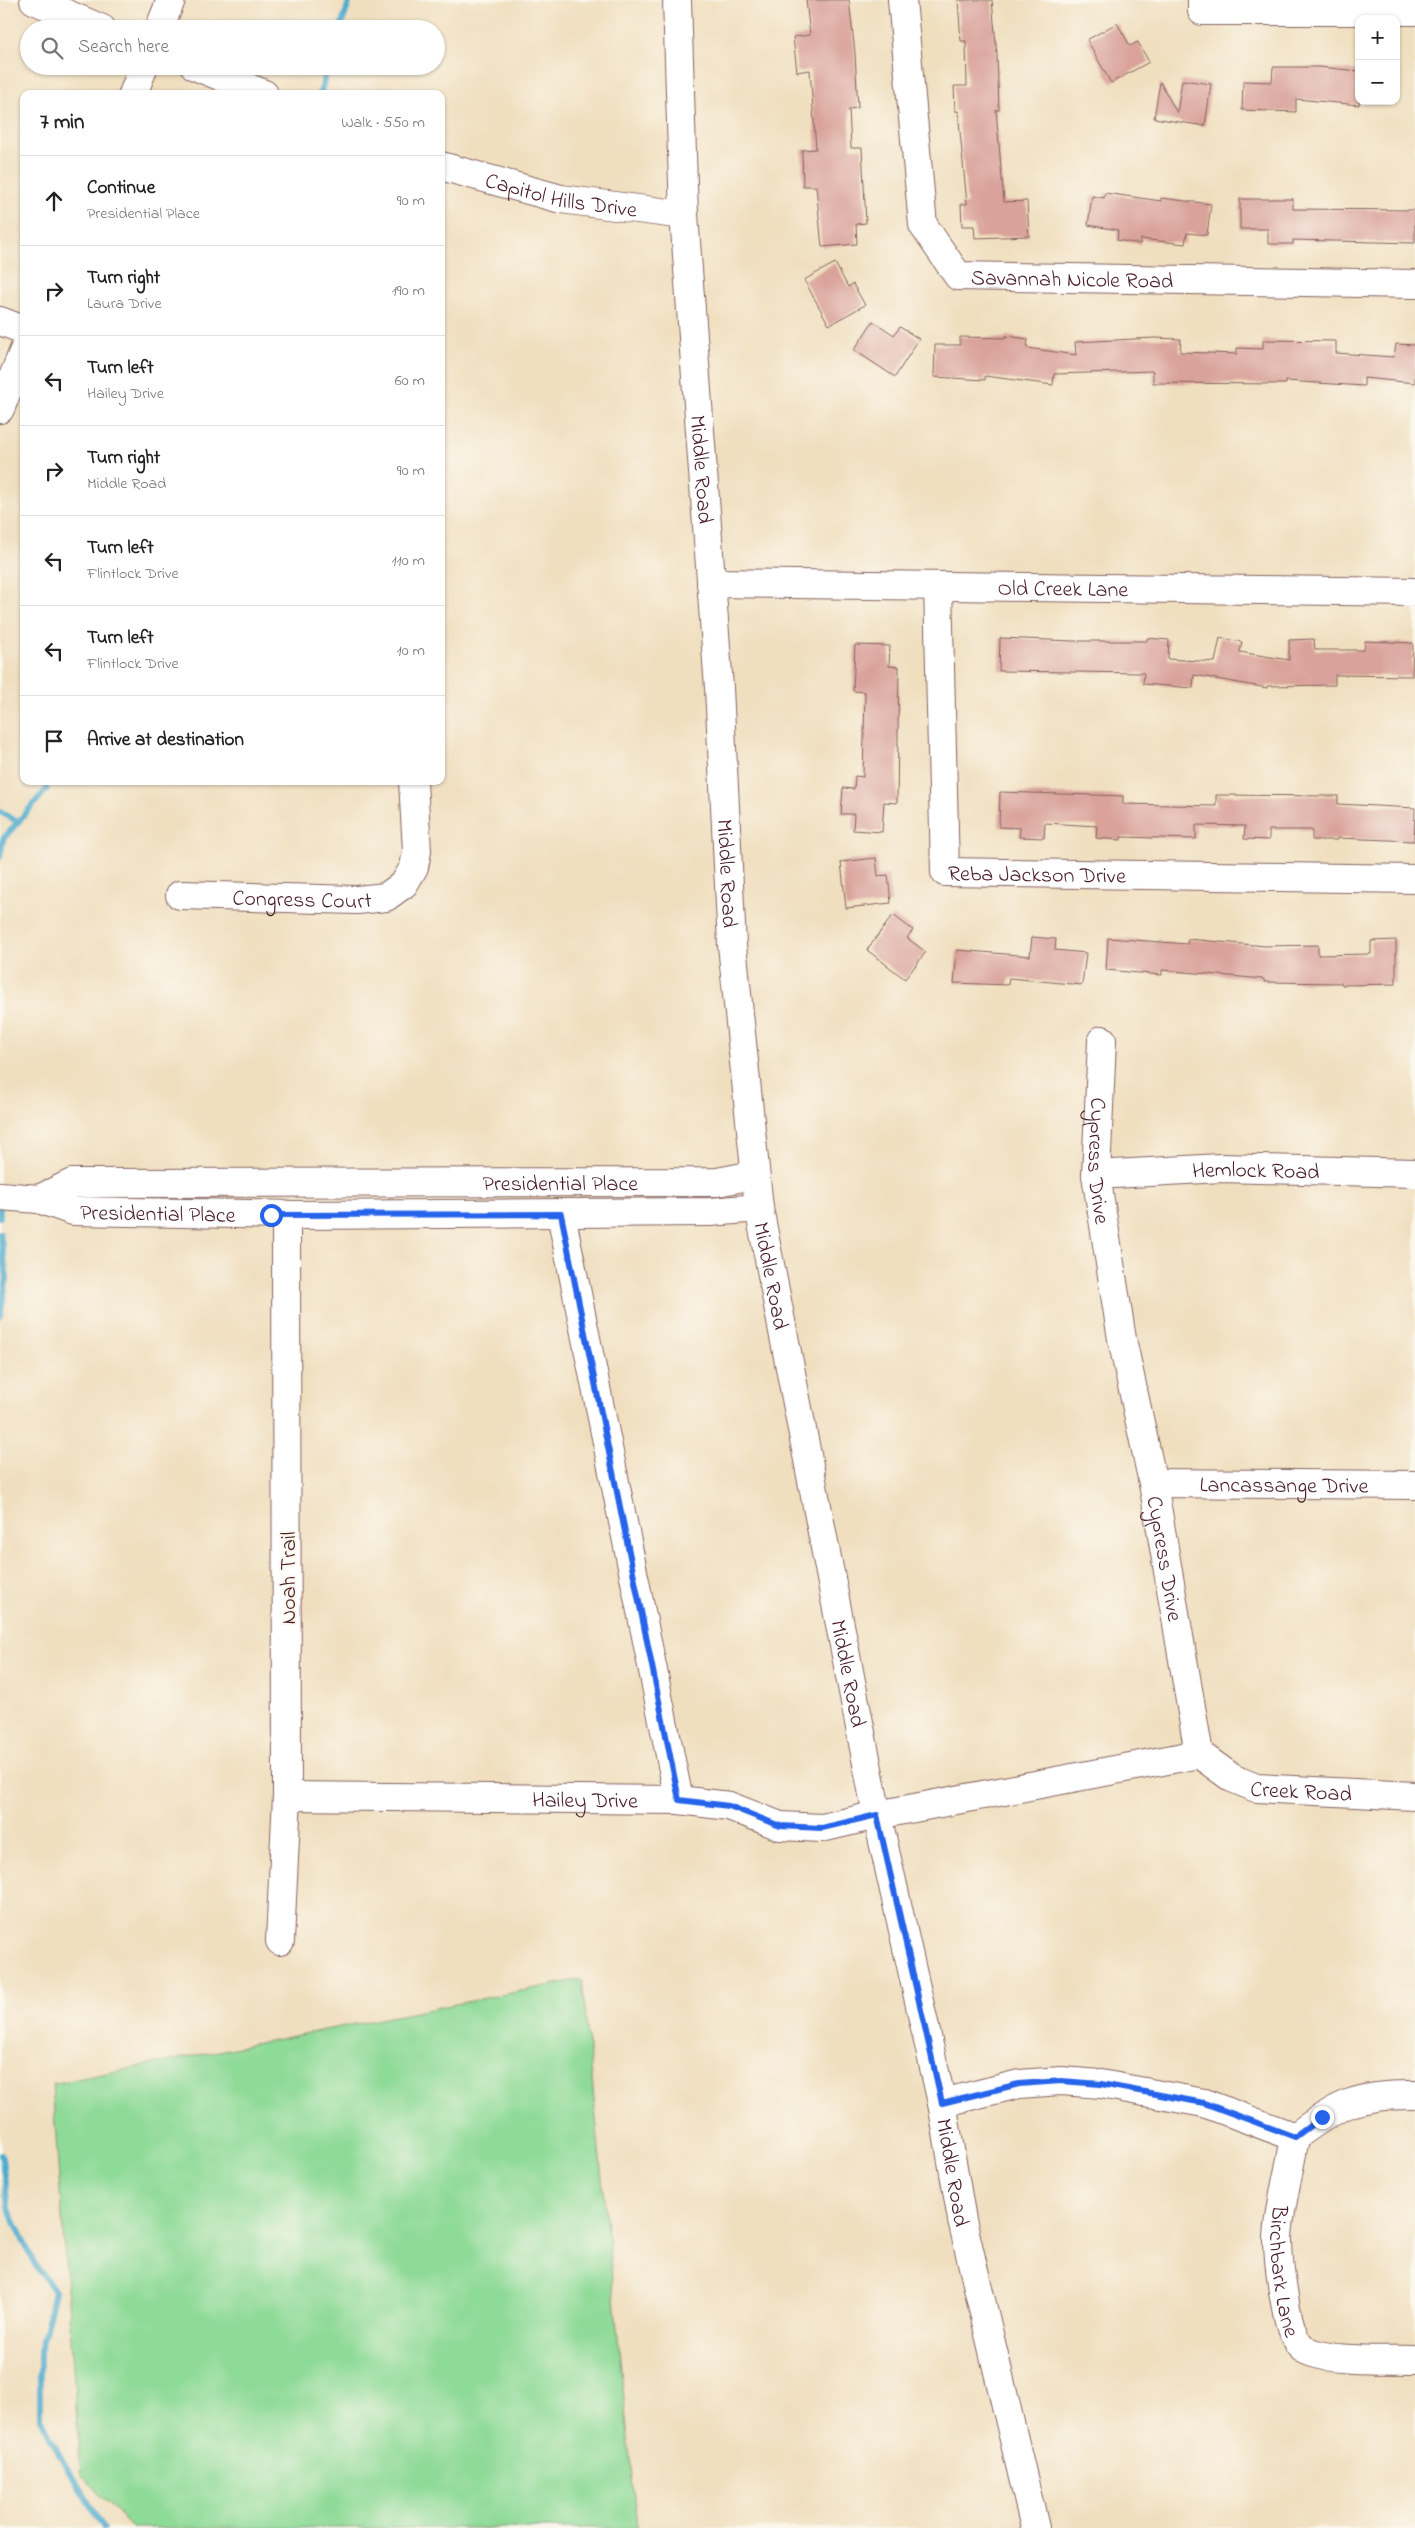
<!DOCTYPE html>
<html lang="en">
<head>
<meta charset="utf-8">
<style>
  body { margin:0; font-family:"Indie Flower",sans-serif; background:#f6f6f6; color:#222 }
  .controls { position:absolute; right:15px; top:15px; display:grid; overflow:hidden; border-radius:10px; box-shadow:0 1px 4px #0004 }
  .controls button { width:45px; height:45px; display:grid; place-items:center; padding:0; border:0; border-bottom:1px solid #e0e0e0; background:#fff; color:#222; font:25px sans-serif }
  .stop { position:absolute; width:15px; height:15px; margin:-11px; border:4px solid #2563eb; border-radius:50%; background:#fff }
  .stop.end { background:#2563eb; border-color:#fff; box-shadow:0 1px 5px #0008 }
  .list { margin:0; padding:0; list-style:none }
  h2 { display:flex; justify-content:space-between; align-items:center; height:65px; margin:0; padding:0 20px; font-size:21px }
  h2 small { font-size:16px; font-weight:400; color:#767676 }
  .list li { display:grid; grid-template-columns:32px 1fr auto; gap:15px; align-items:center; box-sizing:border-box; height:90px; padding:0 20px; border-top:1px solid #e0e0e0 }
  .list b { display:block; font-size:19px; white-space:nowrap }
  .list p { margin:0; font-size:16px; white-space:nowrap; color:#767676 }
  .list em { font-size:16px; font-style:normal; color:#767676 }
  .icon { flex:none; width:28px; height:28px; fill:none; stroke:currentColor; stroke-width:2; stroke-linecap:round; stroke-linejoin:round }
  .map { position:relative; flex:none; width:1415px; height:2528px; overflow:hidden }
  .search { position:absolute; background:#fff; box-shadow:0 1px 4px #0004; left:20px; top:20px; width:425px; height:55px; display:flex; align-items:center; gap:12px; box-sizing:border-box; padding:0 18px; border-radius:28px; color:#767676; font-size:19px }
  .panel { position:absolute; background:#fff; box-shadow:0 1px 4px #0004; left:20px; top:90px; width:425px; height:695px; border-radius:10px }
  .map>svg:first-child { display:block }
</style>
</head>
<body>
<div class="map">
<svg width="1415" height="2528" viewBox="0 0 1415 2528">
  <rect width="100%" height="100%" fill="#fbf7ec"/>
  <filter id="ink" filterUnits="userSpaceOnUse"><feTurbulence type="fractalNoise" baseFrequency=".02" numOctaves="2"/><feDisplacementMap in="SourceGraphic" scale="10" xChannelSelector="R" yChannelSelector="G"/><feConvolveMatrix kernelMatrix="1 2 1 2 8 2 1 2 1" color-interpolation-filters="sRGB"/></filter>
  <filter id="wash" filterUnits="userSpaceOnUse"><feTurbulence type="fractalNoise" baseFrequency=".0096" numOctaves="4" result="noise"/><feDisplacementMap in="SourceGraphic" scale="20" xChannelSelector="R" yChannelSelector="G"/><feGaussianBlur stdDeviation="1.12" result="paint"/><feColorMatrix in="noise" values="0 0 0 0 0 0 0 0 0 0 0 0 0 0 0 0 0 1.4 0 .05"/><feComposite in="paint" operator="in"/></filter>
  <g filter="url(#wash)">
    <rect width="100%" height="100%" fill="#f0dfbf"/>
    <path fill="#8eda97" stroke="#6c7c61" d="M582 1979 637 2528H132L81 2475 52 2084Z"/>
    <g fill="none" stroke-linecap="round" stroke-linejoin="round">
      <g stroke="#4facce" stroke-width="6">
        <path d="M340 29 350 0"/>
        <path d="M320 94 328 66"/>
        <path d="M0 812 18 822"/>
        <path d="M0 857 3 839 46 790 49 781"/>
        <path d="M0 1217V1203"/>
        <path d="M0 1233 7 1278 0 1316"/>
        <path d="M0 2155 2 2158 8 2208 35 2265 55 2291 40 2352V2416L60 2456 104 2528"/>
      </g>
    </g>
    <g id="blocks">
      <g fill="#d9a29a">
        <path d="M806 0H849L855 53 858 108 849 109 851 148H862L866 223 856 224 857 244 822 247 816 186H803L802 150 816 149 810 70 797 72 793 37 810 35Z"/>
        <path d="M958 0H992L997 55 999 110H996L1004 202 1027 201 1029 236 975 238 974 226H962L961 204H967L958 111H955L954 86H967L966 41H961Z"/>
        <path d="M1117 23 1130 46 1138 42 1149 62 1111 83 1087 40Z"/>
        <path d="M1273 67H1319L1359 71V105L1296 99V112L1242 110 1243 81 1272 82Z"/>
        <path d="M1182 80 1211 84 1205 126 1154 118 1160 82 1177 113Z"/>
        <path d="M1105 193 1161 201V198L1211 204 1207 235 1187 233 1185 244 1141 239 1140 244 1117 240 1118 230 1088 225 1092 196 1104 198Z"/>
        <path d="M1240 199H1293V209L1415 210V243L1293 240V244H1268V229H1240Z"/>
        <path d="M835 263 848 287 853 284 865 305 829 325 804 280Z"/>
        <path d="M873 321 894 335 900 327 919 339 895 377 854 350Z"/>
        <path d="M1006 336 1028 339 1027 348 1076 355 1075 342 1155 338 1181 339 1180 352 1237 354V348L1263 349V340L1336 341V353L1394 357 1396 344 1415 345V383L1364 378V386L1286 381V384L1153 383V371L1054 374 1053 385 985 376V380L934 377 935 345H960V337L1005 338Z"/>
        <path d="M1000 638 1073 641H1147V638L1169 640 1168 659 1215 662 1220 638 1242 642 1240 652 1289 660V640L1314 639 1315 650H1364L1365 641 1413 643 1412 676 1335 675V685L1267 686V688L1194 675 1193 688 1143 684 1144 673 999 671Z"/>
        <path d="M855 645 890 646 889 666 899 667 897 803 884 802 882 832 853 830 854 814H841L843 788 854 789 855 776 863 777 865 692 853 691Z"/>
        <path d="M1000 792 1123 796V804L1216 806V795L1338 796V804L1415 808 1414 841 1337 838V840H1312V830H1269V840L1244 839 1245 826 1196 825V839L1121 837V840L1096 838 1097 826 1045 823 1044 838 1019 837 1020 828 999 827Z"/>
        <path d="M876 858 878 876 888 875 891 903 846 908 841 862Z"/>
        <path d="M893 915 913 930 907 938 926 952 905 979 867 950Z"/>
        <path d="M1032 937 1056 939 1055 950 1086 953 1082 985 1009 978 1008 985 954 983 957 950 1030 956Z"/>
        <path d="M1108 938 1187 944 1188 939 1265 946 1318 945V955L1371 954V941L1396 940V984L1342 985V983L1264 982V979L1162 970V975L1106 970Z"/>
      </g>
    </g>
  </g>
  <g filter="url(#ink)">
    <use href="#blocks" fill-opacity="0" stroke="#84625f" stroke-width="1"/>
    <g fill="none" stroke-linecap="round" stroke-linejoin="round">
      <defs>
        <g id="minor">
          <path d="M34 0 102 29"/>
          <path id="s1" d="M902 0 923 225 958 276 1415 284"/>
          <path d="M1202 0V11H1415"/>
          <path d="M159 29 171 0"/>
          <path d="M195 66 264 94"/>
          <path d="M133 94 144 66"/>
          <path id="s2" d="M441 166 561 199 684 215"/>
          <path d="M0 321 24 330"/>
          <path d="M0 409 24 350"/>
          <path id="s3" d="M711 583 1415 592"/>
          <path id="s4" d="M938 586 945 872 1415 879"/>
          <path id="s5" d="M180 895 357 900 386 897 404 884 414 867 417 851 413 781"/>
          <path id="s6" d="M1102 1040 1096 1175 1122 1339 1153 1483 1199 1754"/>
          <path id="s7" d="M1096 1175 1221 1168 1415 1173"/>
          <path id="s8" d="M0 1196 39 1199 73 1211 297 1215 710 1212 759 1208"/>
          <path id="s9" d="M39 1199 72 1183 717 1182 754 1175"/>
          <path d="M561 1214 679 1800"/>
          <path id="s10" d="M1153 1483 1415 1485"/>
          <path id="s11" d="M1199 1754 1232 1778 1256 1788 1415 1796"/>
          <path id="s12" d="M287 1796 679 1800 729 1806 780 1826 822 1828 877 1815 1199 1754"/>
          <path d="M280 1941 287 1796 286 1215"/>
          <path d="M942 2103 1019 2084 1061 2081 1101 2084 1204 2103 1295 2137C1338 2104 1359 2094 1415 2095"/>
          <path id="s13" d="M1295 2137C1290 2169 1279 2208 1278 2239 1278 2260 1286 2337 1302 2348 1324 2363 1388 2359 1415 2360"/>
        </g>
        <g id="major">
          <path id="s14" d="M677 0 684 215 719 688 732 945 759 1208 877 1815 942 2103 962 2220 1035 2528"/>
        </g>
      </defs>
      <use href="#minor" stroke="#84625f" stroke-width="30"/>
      <use href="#major" stroke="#84625f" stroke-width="30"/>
      <use href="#minor" stroke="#fff" stroke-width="28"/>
      <use href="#major" stroke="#fff" stroke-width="28"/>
    </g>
  </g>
  <g fill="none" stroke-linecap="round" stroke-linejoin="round" filter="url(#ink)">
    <path stroke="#2563eb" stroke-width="6" d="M271 1215 561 1214 679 1800 729 1806 780 1826 822 1828 877 1815 942 2103 1019 2084 1061 2081 1101 2084 1204 2103 1295 2137 1322 2117"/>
  </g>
  <g text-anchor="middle" stroke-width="4" stroke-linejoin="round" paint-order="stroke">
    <g font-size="22" fill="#4a1f2b" stroke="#fbf7ec">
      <text dy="8" stroke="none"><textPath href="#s2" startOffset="124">Capitol Hills Drive</textPath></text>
      <text dy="8" stroke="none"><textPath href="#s1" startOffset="402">Savannah Nicole Road</textPath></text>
      <text dy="8" stroke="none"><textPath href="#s14" startOffset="470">Middle Road</textPath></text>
      <text dy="8" stroke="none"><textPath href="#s3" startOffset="352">Old Creek Lane</textPath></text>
      <text dy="8" stroke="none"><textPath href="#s4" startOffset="378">Reba Jackson Drive</textPath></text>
      <text dy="8" stroke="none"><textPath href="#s14" startOffset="875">Middle Road</textPath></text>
      <text dy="8" stroke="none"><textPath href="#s5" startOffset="122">Congress Court</textPath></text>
      <text dy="8" stroke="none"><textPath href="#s6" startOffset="121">Cypress Drive</textPath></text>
      <text dy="8" stroke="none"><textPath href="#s7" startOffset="160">Hemlock Road</textPath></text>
      <text dy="8" stroke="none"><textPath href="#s9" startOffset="525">Presidential Place</textPath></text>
      <text dy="8" stroke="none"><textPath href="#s8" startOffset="160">Presidential Place</textPath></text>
      <text dy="8" stroke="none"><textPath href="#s14" startOffset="1280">Middle Road</textPath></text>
      <text dy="8" stroke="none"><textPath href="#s10" startOffset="131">Lancassange Drive</textPath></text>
      <text dy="8" stroke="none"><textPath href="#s6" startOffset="525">Cypress Drive</textPath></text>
      <text transform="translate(287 1578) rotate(-90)" y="8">Noah Trail</text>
      <text dy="8" stroke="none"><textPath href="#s14" startOffset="1685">Middle Road</textPath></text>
      <text dy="8" stroke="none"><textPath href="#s11" startOffset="112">Creek Road</textPath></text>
      <text dy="8" stroke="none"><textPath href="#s12" startOffset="298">Hailey Drive</textPath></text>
      <text dy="8" stroke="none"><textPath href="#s14" startOffset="2195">Middle Road</textPath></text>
      <text dy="8" stroke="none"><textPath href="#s13" startOffset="136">Birchbark Lane</textPath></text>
    </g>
  </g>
</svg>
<div class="controls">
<button>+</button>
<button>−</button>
</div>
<div class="stop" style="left:271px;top:1215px"></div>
<div class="stop end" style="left:1322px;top:2117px"></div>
<div class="search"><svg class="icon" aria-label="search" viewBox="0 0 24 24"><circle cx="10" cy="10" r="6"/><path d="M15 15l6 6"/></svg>Search here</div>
<section class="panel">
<h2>7 min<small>Walk · 550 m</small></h2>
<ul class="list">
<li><svg class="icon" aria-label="ahead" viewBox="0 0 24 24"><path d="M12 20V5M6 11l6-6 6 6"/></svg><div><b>Continue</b><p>Presidential Place</p></div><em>90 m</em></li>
<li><svg class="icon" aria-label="right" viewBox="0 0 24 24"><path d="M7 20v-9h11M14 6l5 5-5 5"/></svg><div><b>Turn right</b><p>Laura Drive</p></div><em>190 m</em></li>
<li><svg class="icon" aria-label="left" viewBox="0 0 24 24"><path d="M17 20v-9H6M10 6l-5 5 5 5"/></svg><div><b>Turn left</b><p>Hailey Drive</p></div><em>60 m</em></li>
<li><svg class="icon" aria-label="right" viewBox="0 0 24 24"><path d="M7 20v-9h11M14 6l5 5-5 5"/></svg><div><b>Turn right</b><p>Middle Road</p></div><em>90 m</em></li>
<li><svg class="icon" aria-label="left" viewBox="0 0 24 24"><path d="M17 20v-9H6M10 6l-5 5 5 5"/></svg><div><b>Turn left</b><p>Flintlock Drive</p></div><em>110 m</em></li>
<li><svg class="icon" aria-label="left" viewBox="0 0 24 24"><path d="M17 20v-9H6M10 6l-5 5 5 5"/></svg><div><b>Turn left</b><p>Flintlock Drive</p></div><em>10 m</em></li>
<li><svg class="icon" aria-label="arrive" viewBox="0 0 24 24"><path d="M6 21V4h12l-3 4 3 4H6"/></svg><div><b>Arrive at destination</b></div></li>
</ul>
</section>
</div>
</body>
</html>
